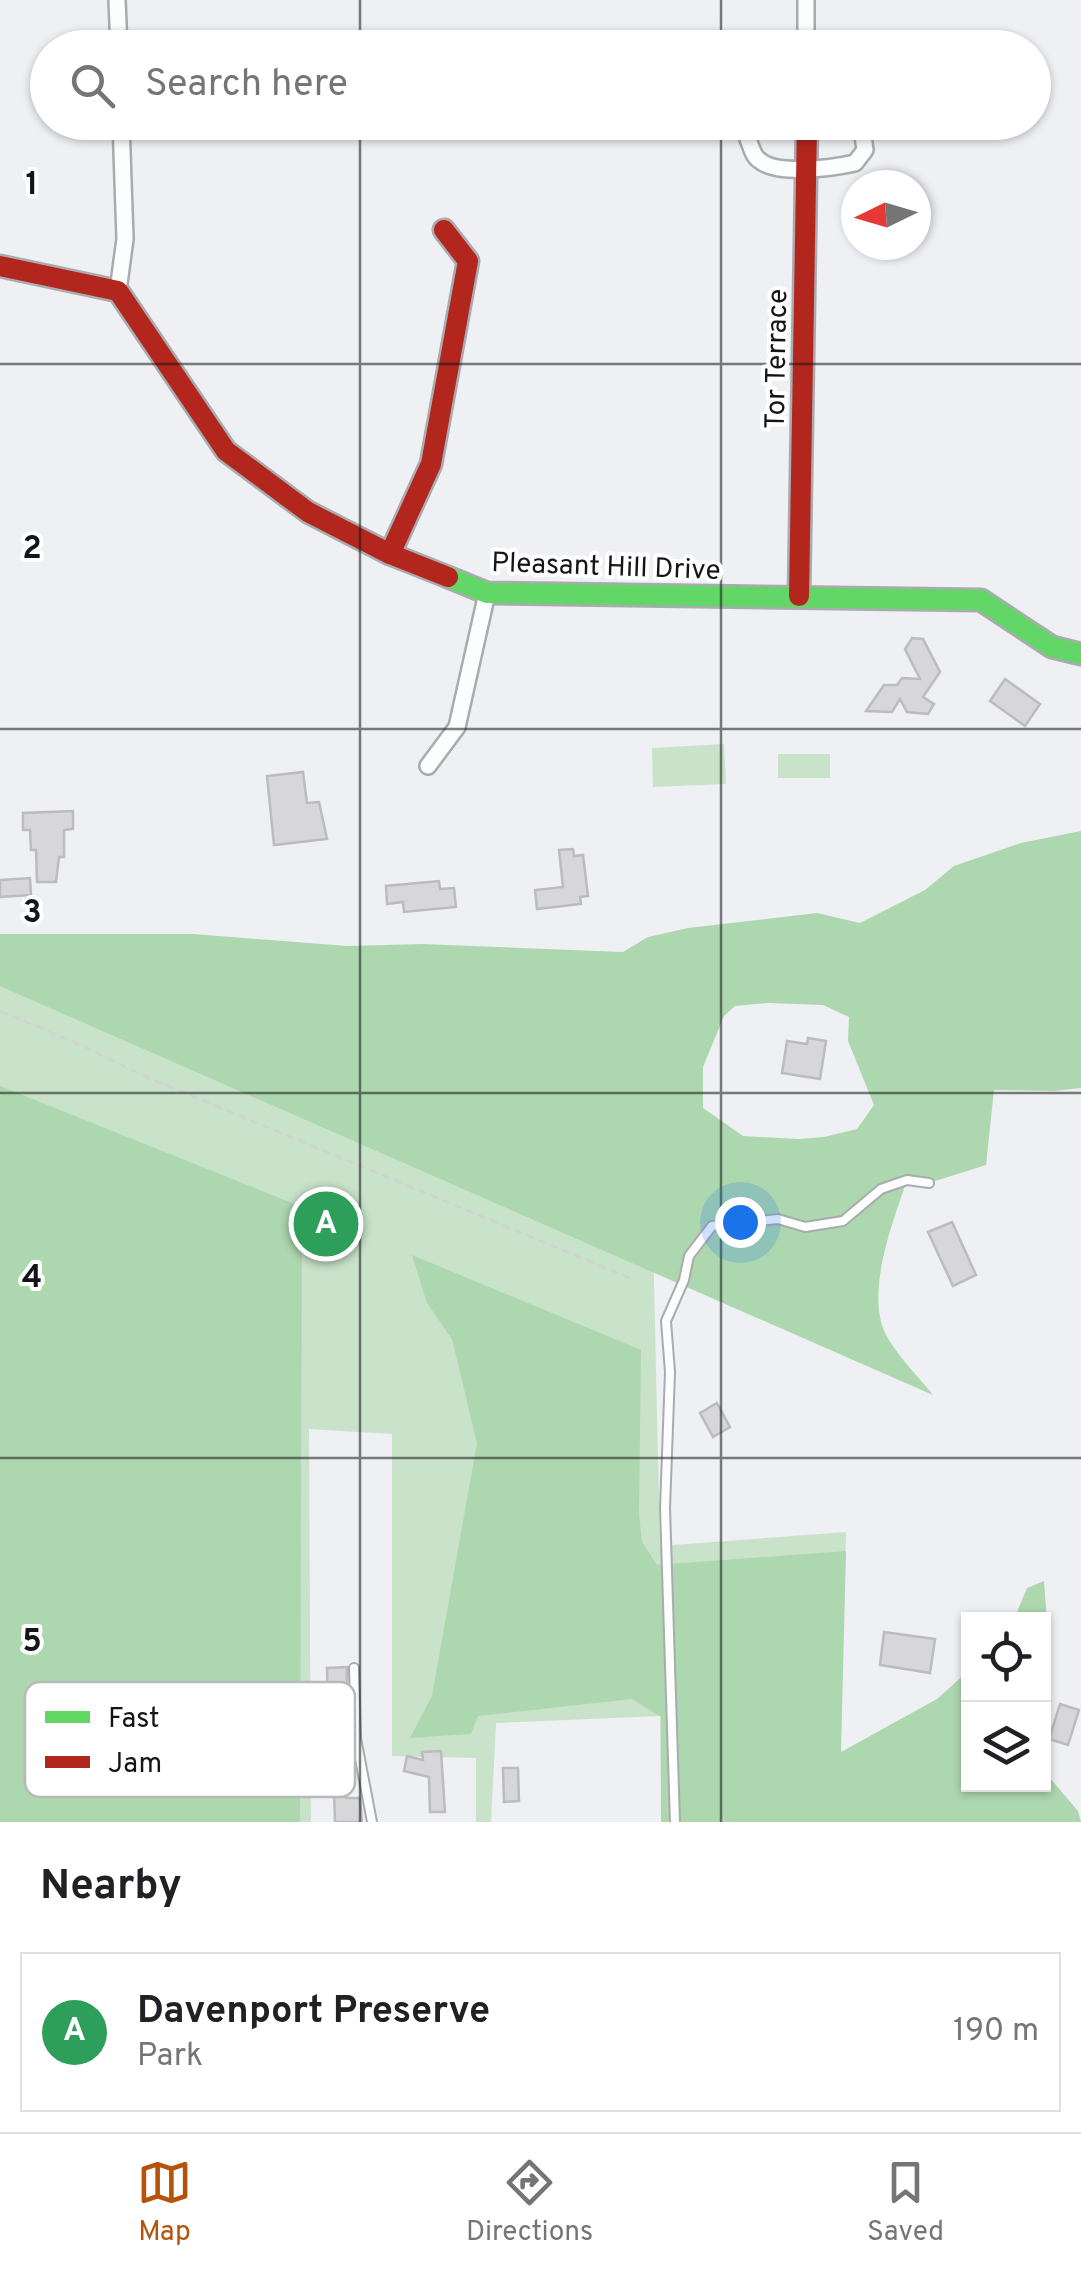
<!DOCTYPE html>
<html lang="en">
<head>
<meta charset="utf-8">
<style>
  body { margin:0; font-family:Overpass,sans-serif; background:#f2f2f2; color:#202124 }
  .controls { position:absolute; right:30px; bottom:30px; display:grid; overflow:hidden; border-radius:0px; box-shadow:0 2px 8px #0004 }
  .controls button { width:90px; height:90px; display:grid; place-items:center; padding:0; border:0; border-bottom:2px solid #e0e0e0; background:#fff; color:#202124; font:50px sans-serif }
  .compass { position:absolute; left:841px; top:170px; width:90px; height:90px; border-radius:50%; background:#fff; box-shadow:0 2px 8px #0004; rotate:265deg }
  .you { position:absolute; left:740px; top:1222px; width:35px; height:35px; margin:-25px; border:8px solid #fff; border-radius:50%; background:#1a73e8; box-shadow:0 0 0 15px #1a73e833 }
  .badge { display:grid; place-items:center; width:65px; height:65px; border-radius:50%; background:#b45309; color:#fff; font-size:32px; font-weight:700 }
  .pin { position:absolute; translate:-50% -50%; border:5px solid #fff; box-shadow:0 2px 10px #0006 }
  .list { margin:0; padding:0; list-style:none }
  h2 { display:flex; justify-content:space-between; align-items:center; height:130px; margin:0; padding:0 40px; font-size:42px }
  h2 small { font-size:32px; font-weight:400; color:#757577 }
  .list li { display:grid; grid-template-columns:65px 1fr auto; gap:30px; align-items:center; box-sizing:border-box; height:160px; margin:0 20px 20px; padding:0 20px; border:2px solid #e0e0e0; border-radius:0px }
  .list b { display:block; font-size:38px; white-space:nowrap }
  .list p { margin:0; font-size:32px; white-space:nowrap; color:#757577 }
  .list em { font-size:32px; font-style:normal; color:#757577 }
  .icon { flex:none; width:55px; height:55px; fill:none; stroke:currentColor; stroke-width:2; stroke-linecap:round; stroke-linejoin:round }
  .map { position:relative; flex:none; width:1081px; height:1822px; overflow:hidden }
  .search { position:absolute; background:#fff; box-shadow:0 2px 8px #0004; left:30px; right:30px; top:30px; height:110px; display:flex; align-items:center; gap:25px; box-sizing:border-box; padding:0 35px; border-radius:55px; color:#757577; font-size:38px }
  .sheet { height:310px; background:#fff }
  nav { display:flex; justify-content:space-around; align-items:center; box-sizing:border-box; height:140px; border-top:2px solid #e0e0e0; background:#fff; font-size:28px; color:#757577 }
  nav a { display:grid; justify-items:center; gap:5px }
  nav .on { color:#b45309 }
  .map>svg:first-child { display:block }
</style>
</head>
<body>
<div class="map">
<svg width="1081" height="1822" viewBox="0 0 1081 1822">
  <rect width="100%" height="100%" fill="#eef0f3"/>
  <g fill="#c9e2ca">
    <path d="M724 744 726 784 653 787 652 748Z"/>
    <rect x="778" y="754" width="52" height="24"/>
    <path d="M0 959 648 1018 660 1546 846 1532 840 1752 968 1784 661 1822 660 1716 496 1723 491 1822H476V1758L392 1756V1434L309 1429 311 1822H0Z"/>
  </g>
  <g fill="#add7af" fill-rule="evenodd">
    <path d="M1081 831V1088L1054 1091 994 1090 986 1165 929 1183 907 1180C893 1222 862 1299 889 1340 901 1360 919 1377 933 1395L0 986V934H193L347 946 423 944 623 952 648 937 688 928 817 913 860 923 925 890 954 866 1021 843ZM768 1003 823 1005 849 1017 848 1041 874 1105 857 1129 824 1137 799 1139 743 1136 703 1108V1067L724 1016 735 1006Z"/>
    <path d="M0 1086 302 1207 300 1822H0Z"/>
    <path d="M412 1255 641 1350 639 1514 642 1542 657 1565 846 1551 841 1752 937 1699 968 1671V1784H1044V1771L1078 1811 1081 1822H661V1717L632 1699 478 1716 471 1734 410 1738 432 1696 477 1443 452 1339 427 1303Z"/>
    <path d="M1044 1581 1048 1637 1044 1656V1620L1014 1619 1027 1588Z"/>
  </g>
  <g fill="#d7d7d9" stroke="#bcbcbe" stroke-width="2.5">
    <path d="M912 638 923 639 940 672 923 697 934 704 928 714 907 712 900 699 892 712 866 711 884 685H897L902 678 920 679 905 649Z"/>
    <path d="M1005 679 1040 704 1025 726 990 701Z"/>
    <path d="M303 772 307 803 319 802 327 839 274 845 267 776Z"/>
    <path d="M73 811V829L64 830V857H59L56 882H37L36 850H31L30 830H23V813Z"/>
    <path d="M573 849 574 856 583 855 588 896 580 897 581 904 537 909 535 890 563 887 559 850Z"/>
    <path d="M30 878 31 895 0 897V880Z"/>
    <path d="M439 881 440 889 454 888 456 907 404 912 403 902 387 904 386 886Z"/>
    <path d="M808 1038 826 1041 820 1079 782 1073 787 1041 807 1044Z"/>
    <path d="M952 1222 976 1275 953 1286 928 1232Z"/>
    <path d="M717 1403 730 1427 713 1437 700 1413Z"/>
    <path d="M884 1632 935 1639 930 1673 880 1665Z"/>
    <path d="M347 1667V1707H328L327 1668Z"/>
    <path d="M1060 1704 1079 1710 1068 1745 1049 1739Z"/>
    <path d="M441 1751 445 1812H430L429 1777 404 1771 407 1756 423 1760 422 1752Z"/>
    <path d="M503 1768H518L519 1801 504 1802Z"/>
    <path d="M334 1789H345L346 1798H360L362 1822H335Z"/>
  </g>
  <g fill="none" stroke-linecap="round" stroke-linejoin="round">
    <defs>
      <g id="lane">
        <path d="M354 1668 356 1738 372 1822"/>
        <path d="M675 1822 665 1508 670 1372 666 1321 684 1280 689 1256 712 1226 778 1219 805 1227 843 1221 881 1189 907 1180 929 1183"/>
      </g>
      <g id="street">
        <path d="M117 0 119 48"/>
        <path d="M806 0V48"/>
        <path d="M754 122 748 139C751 146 753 156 759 160 777 176 832 168 855 163L865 150 861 122"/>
        <path d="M118 291 125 239 121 122"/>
        <path d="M428 766 457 727 487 593"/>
      </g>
      <path id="fast" d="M448 577 487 593 981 600 1052 647 1081 654"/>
      <g id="jam">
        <path d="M0 266 118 291 226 451 308 512 390 554 448 577"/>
        <path d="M390 554 431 464 468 261 444 230"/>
        <path d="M799 596 807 122"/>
      </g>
    </defs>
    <use href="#lane" stroke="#aaabae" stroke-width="12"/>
    <use href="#street" stroke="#aaabae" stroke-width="20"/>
    <use href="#fast" stroke="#aaabae" stroke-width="25"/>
    <use href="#jam" stroke="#aaabae" stroke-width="25"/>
    <path stroke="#d2d2d3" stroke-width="2.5" stroke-dasharray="8 5" stroke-linecap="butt" d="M0 1011 79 1044 144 1076 630 1278"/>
    <use href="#lane" stroke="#fcfdfd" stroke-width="8"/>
    <use href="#street" stroke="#fcfdfd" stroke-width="15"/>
    <use href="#fast" stroke="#63d668" stroke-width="20"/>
    <use href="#jam" stroke="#b3261e" stroke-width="20"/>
  </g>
  <path fill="none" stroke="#141516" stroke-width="2.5" stroke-opacity="0.55" d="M360 0V48M721 0V48M360 122V1822M721 122V1822M0 364H1081M0 729H1081M0 1093H1081M0 1458H1081"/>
  <g text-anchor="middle" stroke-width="8" stroke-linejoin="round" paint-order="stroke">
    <g font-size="28" fill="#141516" stroke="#fff">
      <text transform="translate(775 359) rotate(-89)" y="10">Tor Terrace</text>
      <text transform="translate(606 565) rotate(2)" y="10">Pleasant Hill Drive</text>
    </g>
  </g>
  <rect x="25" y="1682" width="330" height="115" rx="15" fill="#fff" stroke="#b8b9b9" stroke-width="2.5"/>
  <rect x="45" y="1711" width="45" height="12" fill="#63d668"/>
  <rect x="45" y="1756" width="45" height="12" fill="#b3261e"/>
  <g font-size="28" fill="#141516">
    <text x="108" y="1727">Fast</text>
    <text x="108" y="1772">Jam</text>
  </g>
  <g font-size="32" text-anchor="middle" font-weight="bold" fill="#141516" stroke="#fff" stroke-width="8" stroke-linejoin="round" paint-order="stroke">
    <text x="32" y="194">1</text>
    <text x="32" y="558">2</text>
    <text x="32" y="922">3</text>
    <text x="32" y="1287">4</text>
    <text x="32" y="1651">5</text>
  </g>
</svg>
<div class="controls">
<button><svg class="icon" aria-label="locate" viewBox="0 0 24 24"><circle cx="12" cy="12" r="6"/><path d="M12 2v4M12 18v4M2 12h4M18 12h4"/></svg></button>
<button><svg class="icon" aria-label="layers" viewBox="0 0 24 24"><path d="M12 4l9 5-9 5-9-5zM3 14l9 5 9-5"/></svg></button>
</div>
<svg class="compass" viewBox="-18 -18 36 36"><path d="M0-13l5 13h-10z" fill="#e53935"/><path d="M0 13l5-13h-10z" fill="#757577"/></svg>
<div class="you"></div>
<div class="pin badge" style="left:326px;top:1224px;background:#2e9e5b">A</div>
<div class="search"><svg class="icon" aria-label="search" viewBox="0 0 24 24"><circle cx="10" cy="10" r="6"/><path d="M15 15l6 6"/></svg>Search here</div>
</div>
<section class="sheet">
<h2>Nearby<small></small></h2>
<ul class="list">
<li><span class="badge" style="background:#2e9e5b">A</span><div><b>Davenport Preserve</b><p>Park</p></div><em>190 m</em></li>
</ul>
</section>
<nav>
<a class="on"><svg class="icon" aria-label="map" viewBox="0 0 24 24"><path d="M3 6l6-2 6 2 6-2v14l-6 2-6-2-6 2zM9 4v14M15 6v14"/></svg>Map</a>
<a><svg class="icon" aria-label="directions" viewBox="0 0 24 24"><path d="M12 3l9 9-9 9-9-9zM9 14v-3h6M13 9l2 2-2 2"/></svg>Directions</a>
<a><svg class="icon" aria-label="saved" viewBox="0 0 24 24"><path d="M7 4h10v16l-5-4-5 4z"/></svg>Saved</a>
</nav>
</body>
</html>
